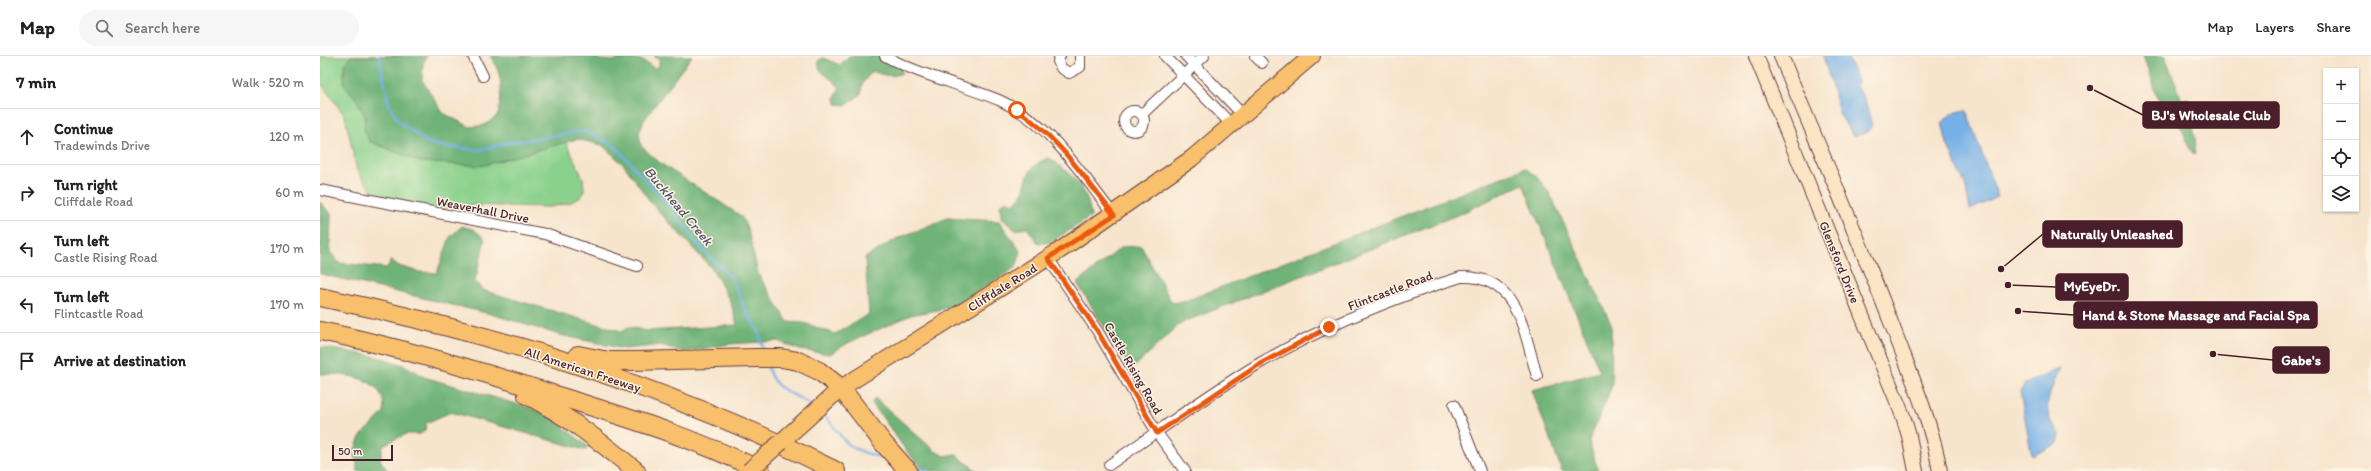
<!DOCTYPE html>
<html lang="en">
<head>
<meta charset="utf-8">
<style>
  body { margin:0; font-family:Itim,sans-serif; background:#f6f6f6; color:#202124 }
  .controls { position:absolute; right:12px; top:12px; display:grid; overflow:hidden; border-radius:0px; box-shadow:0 1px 3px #0004 }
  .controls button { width:36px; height:36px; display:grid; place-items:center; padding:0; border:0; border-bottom:1px solid #e0e0e0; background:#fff; color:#202124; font:20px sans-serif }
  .scale { position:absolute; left:12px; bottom:10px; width:61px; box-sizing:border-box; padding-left:4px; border:2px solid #4a1f2b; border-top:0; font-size:11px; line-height:14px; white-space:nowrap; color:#4a1f2b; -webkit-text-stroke:3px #fcf5e5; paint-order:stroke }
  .stop { position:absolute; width:12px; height:12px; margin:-9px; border:3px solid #ea580c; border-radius:50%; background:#fff }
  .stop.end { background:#ea580c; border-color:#fff; box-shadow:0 1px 4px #0008 }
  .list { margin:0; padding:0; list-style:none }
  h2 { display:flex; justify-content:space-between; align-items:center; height:52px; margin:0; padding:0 16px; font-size:17px }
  h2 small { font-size:13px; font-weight:400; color:#757577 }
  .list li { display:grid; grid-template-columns:26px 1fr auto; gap:12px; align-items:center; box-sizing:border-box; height:56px; padding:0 16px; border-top:1px solid #e0e0e0 }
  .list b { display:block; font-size:15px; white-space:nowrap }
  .list p { margin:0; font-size:13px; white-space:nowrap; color:#757577 }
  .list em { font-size:13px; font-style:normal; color:#757577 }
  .icon { flex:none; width:22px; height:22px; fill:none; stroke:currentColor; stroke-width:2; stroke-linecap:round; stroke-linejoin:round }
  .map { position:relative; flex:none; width:2051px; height:415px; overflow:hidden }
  header { display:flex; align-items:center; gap:24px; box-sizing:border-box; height:56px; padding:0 20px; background:#fff; border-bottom:1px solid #e0e0e0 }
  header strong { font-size:19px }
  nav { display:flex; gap:22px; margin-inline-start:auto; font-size:14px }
  .search { width:280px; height:36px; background:#f6f6f6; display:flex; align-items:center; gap:10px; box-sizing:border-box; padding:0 14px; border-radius:22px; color:#757577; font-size:15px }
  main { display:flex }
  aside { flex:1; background:#fff }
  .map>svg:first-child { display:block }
</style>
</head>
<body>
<header>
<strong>Map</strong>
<div class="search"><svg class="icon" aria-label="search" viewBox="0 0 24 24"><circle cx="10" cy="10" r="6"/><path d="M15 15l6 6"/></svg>Search here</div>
<nav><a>Map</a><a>Layers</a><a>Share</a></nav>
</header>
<main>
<aside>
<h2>7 min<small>Walk · 520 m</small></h2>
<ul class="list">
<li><svg class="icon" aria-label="ahead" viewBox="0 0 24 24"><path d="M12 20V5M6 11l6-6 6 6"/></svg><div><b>Continue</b><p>Tradewinds Drive</p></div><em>120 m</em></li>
<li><svg class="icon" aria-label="right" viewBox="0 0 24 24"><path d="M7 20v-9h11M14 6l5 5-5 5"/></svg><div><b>Turn right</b><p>Cliffdale Road</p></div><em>60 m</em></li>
<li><svg class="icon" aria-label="left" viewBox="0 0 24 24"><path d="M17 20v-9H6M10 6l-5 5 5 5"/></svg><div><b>Turn left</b><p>Castle Rising Road</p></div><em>170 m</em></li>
<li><svg class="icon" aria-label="left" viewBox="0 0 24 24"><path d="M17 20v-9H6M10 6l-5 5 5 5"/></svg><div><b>Turn left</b><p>Flintcastle Road</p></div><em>170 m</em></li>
<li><svg class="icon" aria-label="arrive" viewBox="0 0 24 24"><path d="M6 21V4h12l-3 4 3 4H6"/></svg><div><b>Arrive at destination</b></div></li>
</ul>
</aside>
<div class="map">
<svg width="2051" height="415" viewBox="0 0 2051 415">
  <rect width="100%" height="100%" fill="#fcf5e5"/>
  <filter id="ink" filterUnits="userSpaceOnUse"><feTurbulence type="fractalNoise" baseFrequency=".025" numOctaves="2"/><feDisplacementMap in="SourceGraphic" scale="8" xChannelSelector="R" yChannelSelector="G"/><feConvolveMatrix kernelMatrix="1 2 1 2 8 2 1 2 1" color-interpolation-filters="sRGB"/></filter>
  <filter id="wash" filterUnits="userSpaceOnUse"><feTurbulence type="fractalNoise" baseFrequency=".012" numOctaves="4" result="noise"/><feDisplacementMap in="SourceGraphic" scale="16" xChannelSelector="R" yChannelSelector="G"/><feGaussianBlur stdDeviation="0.9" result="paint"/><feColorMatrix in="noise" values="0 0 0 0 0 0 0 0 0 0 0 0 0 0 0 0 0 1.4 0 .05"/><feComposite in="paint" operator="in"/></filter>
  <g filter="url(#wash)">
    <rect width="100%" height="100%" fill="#f7e4cc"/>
    <path fill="#8ad18c" stroke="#6a785c" d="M0 0H83L90 29 140 73 238 70 263 122 264 134 261 141 249 147 230 151 141 149 97 157 60 146 37 115 25 60 0 26Z"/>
    <g fill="#6fb378" stroke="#5c6952">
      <path d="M31 0H107L103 7 102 24 123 57 150 71 165 69 178 59C182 36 184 20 170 0H274L280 4 293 5C309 0 323 2 335 13L339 10V4L334 0H372L324 64 319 77 321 90 340 107 421 160 428 174 438 218 468 266 484 267 515 278 549 258 545 202 576 183 627 162 679 165 701 196 696 211 633 251 591 259 528 287 510 298 480 294 458 285 409 288 364 296 341 289 305 293 240 279 171 258 0 218V146L11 157 10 196 19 207 67 212 71 204 79 210 99 216 117 217 130 181 142 170 155 174 165 183 155 225 162 234 301 275 309 271 328 275 417 269 411 247 393 214 332 148 304 109 282 89 257 83 161 110 100 106 49 85 44 73 45 60 37 44 24 28V9Z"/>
      <path d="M529 0H560L581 11 582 17C571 22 563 19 552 15L542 28 541 38 527 49 516 48 515 42 520 31 500 14 498 5 503 2 520 9Z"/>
      <path d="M1823 0H1845L1862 44 1868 42C1867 61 1880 80 1874 98 1860 84 1871 70 1846 63Z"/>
      <path d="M729 102C752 118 768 131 771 161L729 187H718L707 172 695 174 682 161 680 149 687 144 693 148C713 133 698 112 729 102Z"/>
      <path d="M1205 112 1217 121 1230 138 1291 268 1292 330 1269 385 1278 415H1242L1212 334 1280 316 1203 128 1140 158 861 267 811 314 757 227 802 191 821 190 852 247 868 244Z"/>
      <path d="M0 291C35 298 75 299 104 321L207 351 229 360 269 391 265 394 131 356 106 367V373L101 378H86L63 389 60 404 68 415H37V406L33 398 40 381 64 356C64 352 64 345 62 341 53 319 20 318 0 318Z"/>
      <path d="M555 342 615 395 625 400 635 398 657 415H605L588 397 552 347Z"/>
    </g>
    <g fill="#76b0e7" stroke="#606889">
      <path d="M1503 0H1527L1538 25 1536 30 1545 44 1552 69 1548 76 1533 80 1520 59Z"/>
      <path d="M1646 54 1678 141 1650 154 1645 128 1627 88 1622 66 1633 57Z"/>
      <path d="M1740 312C1730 338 1718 356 1740 378L1738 387 1712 400 1700 336 1705 328Z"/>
    </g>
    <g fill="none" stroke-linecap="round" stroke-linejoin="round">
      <g stroke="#76b0e7" stroke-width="2.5">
        <path d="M59 0 69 48 78 65 109 87 128 91 160 94 187 87 265 75 295 90 353 155 381 192 413 223 424 253 438 274 444 296"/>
        <path d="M448 309C451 335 474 336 492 350"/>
        <path d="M501 357C511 364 516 375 524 384 533 395 553 399 567 403"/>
        <path d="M593 410 608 415"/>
      </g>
    </g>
  </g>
  <g filter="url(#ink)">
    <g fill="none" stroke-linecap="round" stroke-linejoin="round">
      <defs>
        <g id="minor">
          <path d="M153 0 163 20"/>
          <path d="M565 0C601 20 644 29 681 45 731 68 761 118 794 159"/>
          <path d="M740 0 738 5 741 12 749 17 760 11V0"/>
          <path d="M845 0 912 69"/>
          <path d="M866 0 923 59"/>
          <path d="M935 0 942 7"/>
          <circle cx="814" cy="65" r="10"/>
          <path d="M822 58 884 0"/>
          <path d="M0 134 225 178 317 210"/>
          <path d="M728 202 778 276 837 377 865 415"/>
          <path d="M1134 349 1160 415"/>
          <path d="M789 409C839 375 888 338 940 307 1001 272 1073 242 1141 221 1199 218 1204 278 1217 320"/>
        </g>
        <g id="secondary">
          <path d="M1436 0 1583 360 1589 380 1596 415"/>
          <path d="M1461 0C1498 89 1537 178 1572 269 1590 317 1611 364 1620 415"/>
        </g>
        <path id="primary" d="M461 386 521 332 739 195 871 103 992 0"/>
        <g id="motorway">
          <path d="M0 241C178 278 354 333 516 415"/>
          <path d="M0 275C84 292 167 317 248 343 314 364 380 384 441 415"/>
          <path d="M258 299 289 305H314L436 302H461L478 305 499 315 521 332 564 388 588 415"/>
          <path d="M207 339C248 360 281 386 316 415"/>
        </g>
      </defs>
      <use href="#minor" stroke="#643d43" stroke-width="12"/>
      <use href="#secondary" stroke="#643d43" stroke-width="16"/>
      <use href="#primary" stroke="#643d43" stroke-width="18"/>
      <use href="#motorway" stroke="#643d43" stroke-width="20"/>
      <use href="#minor" stroke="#fff" stroke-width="10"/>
      <use href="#secondary" stroke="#fce5c4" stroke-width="14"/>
      <use href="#primary" stroke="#f8bf6c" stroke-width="16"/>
      <use href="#motorway" stroke="#f8bf6c" stroke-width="18"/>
      <defs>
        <path id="primary-bridge" d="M429 415 461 386"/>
      </defs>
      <use href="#primary-bridge" stroke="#643d43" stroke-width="18" stroke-linecap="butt"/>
      <use href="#primary-bridge" stroke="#f8bf6c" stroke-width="16"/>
    </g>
  </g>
  <g fill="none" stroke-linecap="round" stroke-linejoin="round" filter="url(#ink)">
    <path stroke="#ea580c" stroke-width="5" d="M697 54C737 80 764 121 794 159L728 202 778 276 837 377 940 308 1009 271"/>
  </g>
  <g text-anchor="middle" stroke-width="3" stroke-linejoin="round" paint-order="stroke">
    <g font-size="13" fill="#4a1f2b" stroke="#fcf5e5">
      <text transform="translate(163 153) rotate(11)" y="5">Weaverhall Drive</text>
      <text transform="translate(1520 206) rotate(68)" y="5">Glensford Drive</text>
      <text transform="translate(682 231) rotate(-32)" y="5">Cliffdale Road</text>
      <text transform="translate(1070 234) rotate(-21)" y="5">Flintcastle Road</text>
      <text transform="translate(814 312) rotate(60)" y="5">Castle Rising Road</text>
      <text transform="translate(263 313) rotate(18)" y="5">All American Freeway</text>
    </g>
    <g font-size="14" font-style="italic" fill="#59526d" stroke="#fcf5e5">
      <text transform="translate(359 150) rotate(50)" y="5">Buckhead Creek</text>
    </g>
  </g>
  <path fill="none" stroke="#4a1f2b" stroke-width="1.5" d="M1770 32L1823 59M1681 213L1723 178M1688 229L1736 231M1698 255L1754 259M1893 298L1953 304"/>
  <g fill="#4a1f2b" stroke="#fcf5e5" stroke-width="1.5">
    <circle cx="1770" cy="32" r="4"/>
    <circle cx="1681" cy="213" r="4"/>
    <circle cx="1688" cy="229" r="4"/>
    <circle cx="1698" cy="255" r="4"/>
    <circle cx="1893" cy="298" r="4"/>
  </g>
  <g fill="#4a1f2b" stroke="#4a1f2b" stroke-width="1.5">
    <rect x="1823" y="46" width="136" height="26" rx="4"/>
    <rect x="1723" y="165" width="139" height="26" rx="4"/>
    <rect x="1736" y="218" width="72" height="26" rx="4"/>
    <rect x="1754" y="246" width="243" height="26" rx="4"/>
    <rect x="1953" y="291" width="56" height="26" rx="4"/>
  </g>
  <g font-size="14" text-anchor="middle" font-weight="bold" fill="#fff">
    <text x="1891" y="64">BJ's Wholesale Club</text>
    <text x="1792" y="183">Naturally Unleashed</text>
    <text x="1772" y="235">MyEyeDr.</text>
    <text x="1876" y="264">Hand &amp; Stone Massage and Facial Spa</text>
    <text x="1981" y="309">Gabe's</text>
  </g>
</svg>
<div class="controls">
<button>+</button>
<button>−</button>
<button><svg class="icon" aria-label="locate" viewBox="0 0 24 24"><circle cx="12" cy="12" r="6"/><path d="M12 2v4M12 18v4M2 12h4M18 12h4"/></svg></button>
<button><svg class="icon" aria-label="layers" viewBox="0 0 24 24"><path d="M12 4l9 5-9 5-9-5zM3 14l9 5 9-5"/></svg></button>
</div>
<div class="scale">50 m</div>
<div class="stop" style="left:697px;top:54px"></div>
<div class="stop end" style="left:1009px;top:271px"></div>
</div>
</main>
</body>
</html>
